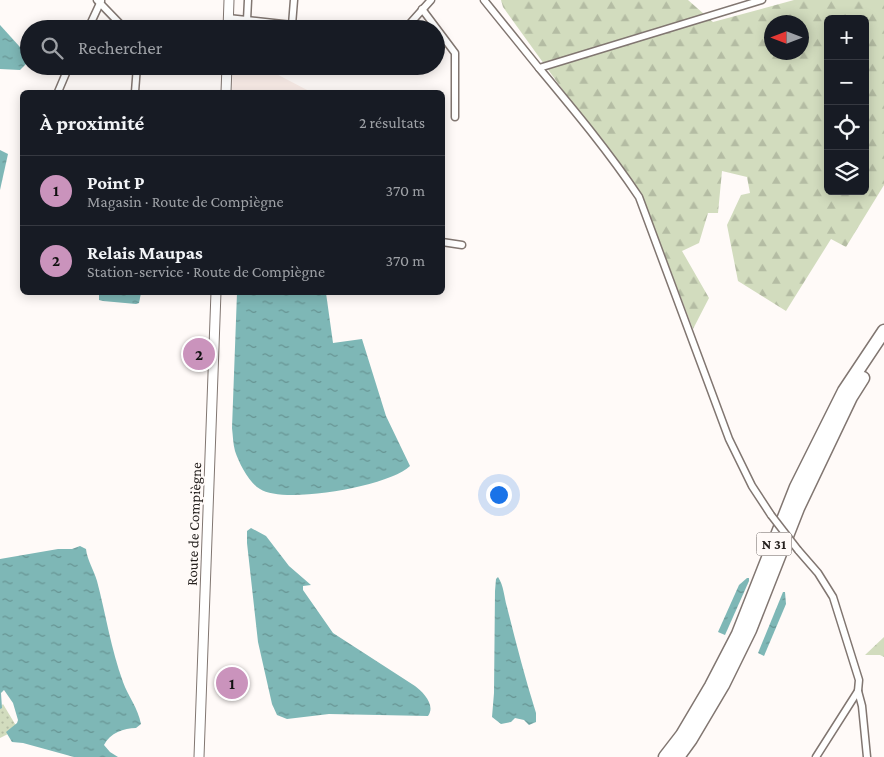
<!DOCTYPE html>
<html lang="fr">
<head>
<meta charset="utf-8">
<style>
  body { margin:0; font-family:"Crimson Pro",serif; background:#242831; color:#f1f3f6 }
  .controls { position:absolute; right:15px; top:15px; display:grid; overflow:hidden; border-radius:8px; box-shadow:0 2px 12px #0003 }
  .controls button { width:45px; height:45px; display:grid; place-items:center; padding:0; border:0; border-bottom:1px solid #363941; background:#171b24; color:#f1f3f6; font:25px sans-serif }
  .compass { position:absolute; left:764px; top:15px; width:45px; height:45px; border-radius:50%; background:#171b24; box-shadow:0 2px 12px #0003; rotate:270deg }
  .you { position:absolute; left:498px; top:494px; width:18px; height:18px; margin:-12px; border:4px solid #fff; border-radius:50%; background:#1a73e8; box-shadow:0 0 0 8px #1a73e833 }
  .badge { display:grid; place-items:center; width:32px; height:32px; border-radius:50%; background:#ca93bc; color:#111; font-size:16px; font-weight:700 }
  .pin { position:absolute; translate:-50% -50%; border:2px solid #fff; box-shadow:0 1px 5px #0006 }
  .list { margin:0; padding:0; list-style:none }
  h2 { display:flex; justify-content:space-between; align-items:center; height:65px; margin:0; padding:0 20px; font-size:21px }
  h2 small { font-size:16px; font-weight:400; color:#9ea1a6 }
  .list li { display:grid; grid-template-columns:32px 1fr auto; gap:15px; align-items:center; box-sizing:border-box; height:70px; padding:0 20px; border-top:1px solid #363941 }
  .list b { display:block; font-size:19px; white-space:nowrap }
  .list p { margin:0; font-size:16px; white-space:nowrap; color:#9ea1a6 }
  .list em { font-size:16px; font-style:normal; color:#9ea1a6 }
  .icon { flex:none; width:28px; height:28px; fill:none; stroke:currentColor; stroke-width:2; stroke-linecap:round; stroke-linejoin:round }
  .map { position:relative; flex:none; width:884px; height:757px; overflow:hidden }
  .search { position:absolute; background:#171b24; box-shadow:0 2px 12px #0003; left:20px; top:20px; width:425px; height:55px; display:flex; align-items:center; gap:12px; box-sizing:border-box; padding:0 18px; border-radius:28px; color:#9ea1a6; font-size:19px }
  .panel { position:absolute; background:#171b24; box-shadow:0 2px 12px #0003; left:20px; top:90px; width:425px; height:205px; border-radius:8px }
  .map>svg:first-child { display:block }
</style>
</head>
<body>
<div class="map">
<svg width="884" height="757" viewBox="0 0 884 757">
  <defs>
    <pattern id="grass-dots" width="8" height="8" patternUnits="userSpaceOnUse" patternTransform="scale(1.25)"><rect width="8" height="8" fill="#d2dcbe"/><path d="M2 2h.1M6 6h.1" fill="none" stroke="#b4bca3" stroke-width="1.8" stroke-linecap="round"/></pattern>
    <pattern id="forest-firs" width="22" height="20" patternUnits="userSpaceOnUse" patternTransform="scale(1.25)"><rect width="22" height="20" fill="#d2dcbe"/><path d="M5 1l3.5 6h-7zM16 11l3.5 6h-7z" fill="#b4bca3"/></pattern>
    <pattern id="water-ripples" width="26" height="14" patternUnits="userSpaceOnUse" patternTransform="scale(1.25)"><rect width="26" height="14" fill="#7eb7b6"/><path d="M2 4q2-2 4 0t4 0M15 11q2-2 4 0t4 0" fill="none" stroke="#679493"/></pattern>
  </defs>
  <rect width="100%" height="100%" fill="#fffaf8"/>
  <path fill="#faede8" d="M233 66H261L311 92H232Z"/>
  <path fill="url(#grass-dots)" d="M3 704 18 729 0 738V707Z"/>
  <g fill="url(#forest-firs)" fill-rule="evenodd">
    <path d="M501 0H688L713 22 794 0H884V185L846 247 831 239 786 311 738 281 727 225 741 195 750 193 747 177 722 171 718 213H708L699 243 682 251 709 298 693 329 645 204 503 7ZM828 19H865V191H828ZM772 22H802V52H772Z"/>
    <path d="M884 637V657L880 655H865Z"/>
  </g>
  <g fill="url(#water-ripples)">
    <path d="M0 25 29 57V61L20 70 0 69Z"/>
    <path d="M0 150 8 154 0 190Z"/>
    <path d="M99 293V292L141 293 139 303 136 304 103 301 99 300Z"/>
    <path d="M237 293H326L333 343 362 339 386 416 410 466C390 486 284 505 260 489 249 483 239 463 235 451 233 444 233 436 232 428Z"/>
    <path d="M251 528 266 536 289 566 311 585 303 586V590L333 633 415 686C423 692 436 705 428 716L329 714 287 719 277 715 272 704 258 642 247 543V531Z"/>
    <path d="M80 546 86 549C87 560 94 570 97 581 106 615 111 649 123 682 128 696 138 708 141 724L136 728C124 728 110 733 104 745L110 752 118 757H74L23 743 12 742 6 732 17 723 18 720 13 703 4 690 1 693 2 708 0 709V559L58 549H72Z"/>
    <path d="M498 577C504 586 504 597 507 607 516 643 525 678 536 713V722L529 725 524 720 515 718 511 722 501 724 492 717 494 693 495 591 496 579Z"/>
    <path d="M747 578H749V581L725 635 718 632 739 585Z"/>
    <path d="M783 592H785L786 604 764 656 758 653Z"/>
  </g>
  <g fill="none" stroke-linecap="round" stroke-linejoin="round">
    <defs>
      <g id="street">
        <path d="M97 0 125 29"/>
        <path d="M484 0 539 68 762 0"/>
        <path d="M422 9 455 53V117"/>
        <path d="M228 18 292 25 295 29"/>
        <path d="M247 20 248 0"/>
        <path d="M292 25 294 0"/>
        <path d="M88 29 101 1"/>
        <path d="M405 29 431 0"/>
        <path d="M539 68C574 110 609 152 639 197L729 439 752 486 771 515"/>
        <path d="M58 92 69 66"/>
        <path d="M135 92 137 66"/>
        <path d="M442 242 462 245"/>
        <path d="M798 550 818 573 833 597 859 680 858 691 816 757"/>
        <path d="M858 691 862 706 867 757"/>
      </g>
      <g id="secondary">
        <path d="M228 29 229 0"/>
        <path d="M226 92 227 66"/>
        <path d="M199 757 216 292"/>
      </g>
      <g id="highway">
        <path d="M665 757 682 735 711 686 738 634 796 487 844 391 884 331"/>
        <path d="M678 757 691 739 723 685 750 630 798 508 851 397 863 378"/>
      </g>
    </defs>
    <use href="#street" stroke="#817671" stroke-width="9"/>
    <use href="#secondary" stroke="#817671" stroke-width="11"/>
    <use href="#highway" stroke="#817671" stroke-width="15"/>
    <use href="#street" stroke="#fff" stroke-width="6"/>
    <use href="#secondary" stroke="#fff" stroke-width="9"/>
    <use href="#highway" stroke="#fff" stroke-width="12"/>
    <defs>
      <path id="street-bridge" d="M771 515 798 550"/>
    </defs>
    <use href="#street-bridge" stroke="#817671" stroke-width="9" stroke-linecap="butt"/>
    <use href="#street-bridge" stroke="#fff" stroke-width="6"/>
  </g>
  <g text-anchor="middle" stroke-width="4.5" stroke-linejoin="round" paint-order="stroke">
    <rect fill="#fffaf8" stroke="#66615f" stroke-width="1" x="756.5" y="532.5" width="35" height="23" rx="4"/>
    <g font-size="14" font-weight="bold" fill="#25201e">
      <text x="774" y="549">N 31</text>
    </g>
    <g font-size="15" fill="#25201e" stroke="#fffaf8">
      <text transform="translate(194 524) rotate(-88)" y="5">Route de Compiègne</text>
    </g>
  </g>
</svg>
<div class="controls">
<button>+</button>
<button>−</button>
<button><svg class="icon" aria-label="locate" viewBox="0 0 24 24"><circle cx="12" cy="12" r="6"/><path d="M12 2v4M12 18v4M2 12h4M18 12h4"/></svg></button>
<button><svg class="icon" aria-label="layers" viewBox="0 0 24 24"><path d="M12 4l9 5-9 5-9-5zM3 14l9 5 9-5"/></svg></button>
</div>
<svg class="compass" viewBox="-18 -18 36 36"><path d="M0-13l5 13h-10z" fill="#e53935"/><path d="M0 13l5-13h-10z" fill="#9ea1a6"/></svg>
<div class="you"></div>
<div class="pin badge" style="left:232px;top:683px">1</div>
<div class="pin badge" style="left:199px;top:354px">2</div>
<div class="search"><svg class="icon" aria-label="search" viewBox="0 0 24 24"><circle cx="10" cy="10" r="6"/><path d="M15 15l6 6"/></svg>Rechercher</div>
<section class="panel">
<h2>À proximité<small>2 résultats</small></h2>
<ul class="list">
<li><span class="badge">1</span><div><b>Point P</b><p>Magasin · Route de Compiègne</p></div><em>370 m</em></li>
<li><span class="badge">2</span><div><b>Relais Maupas</b><p>Station-service · Route de Compiègne</p></div><em>370 m</em></li>
</ul>
</section>
</div>
</body>
</html>
